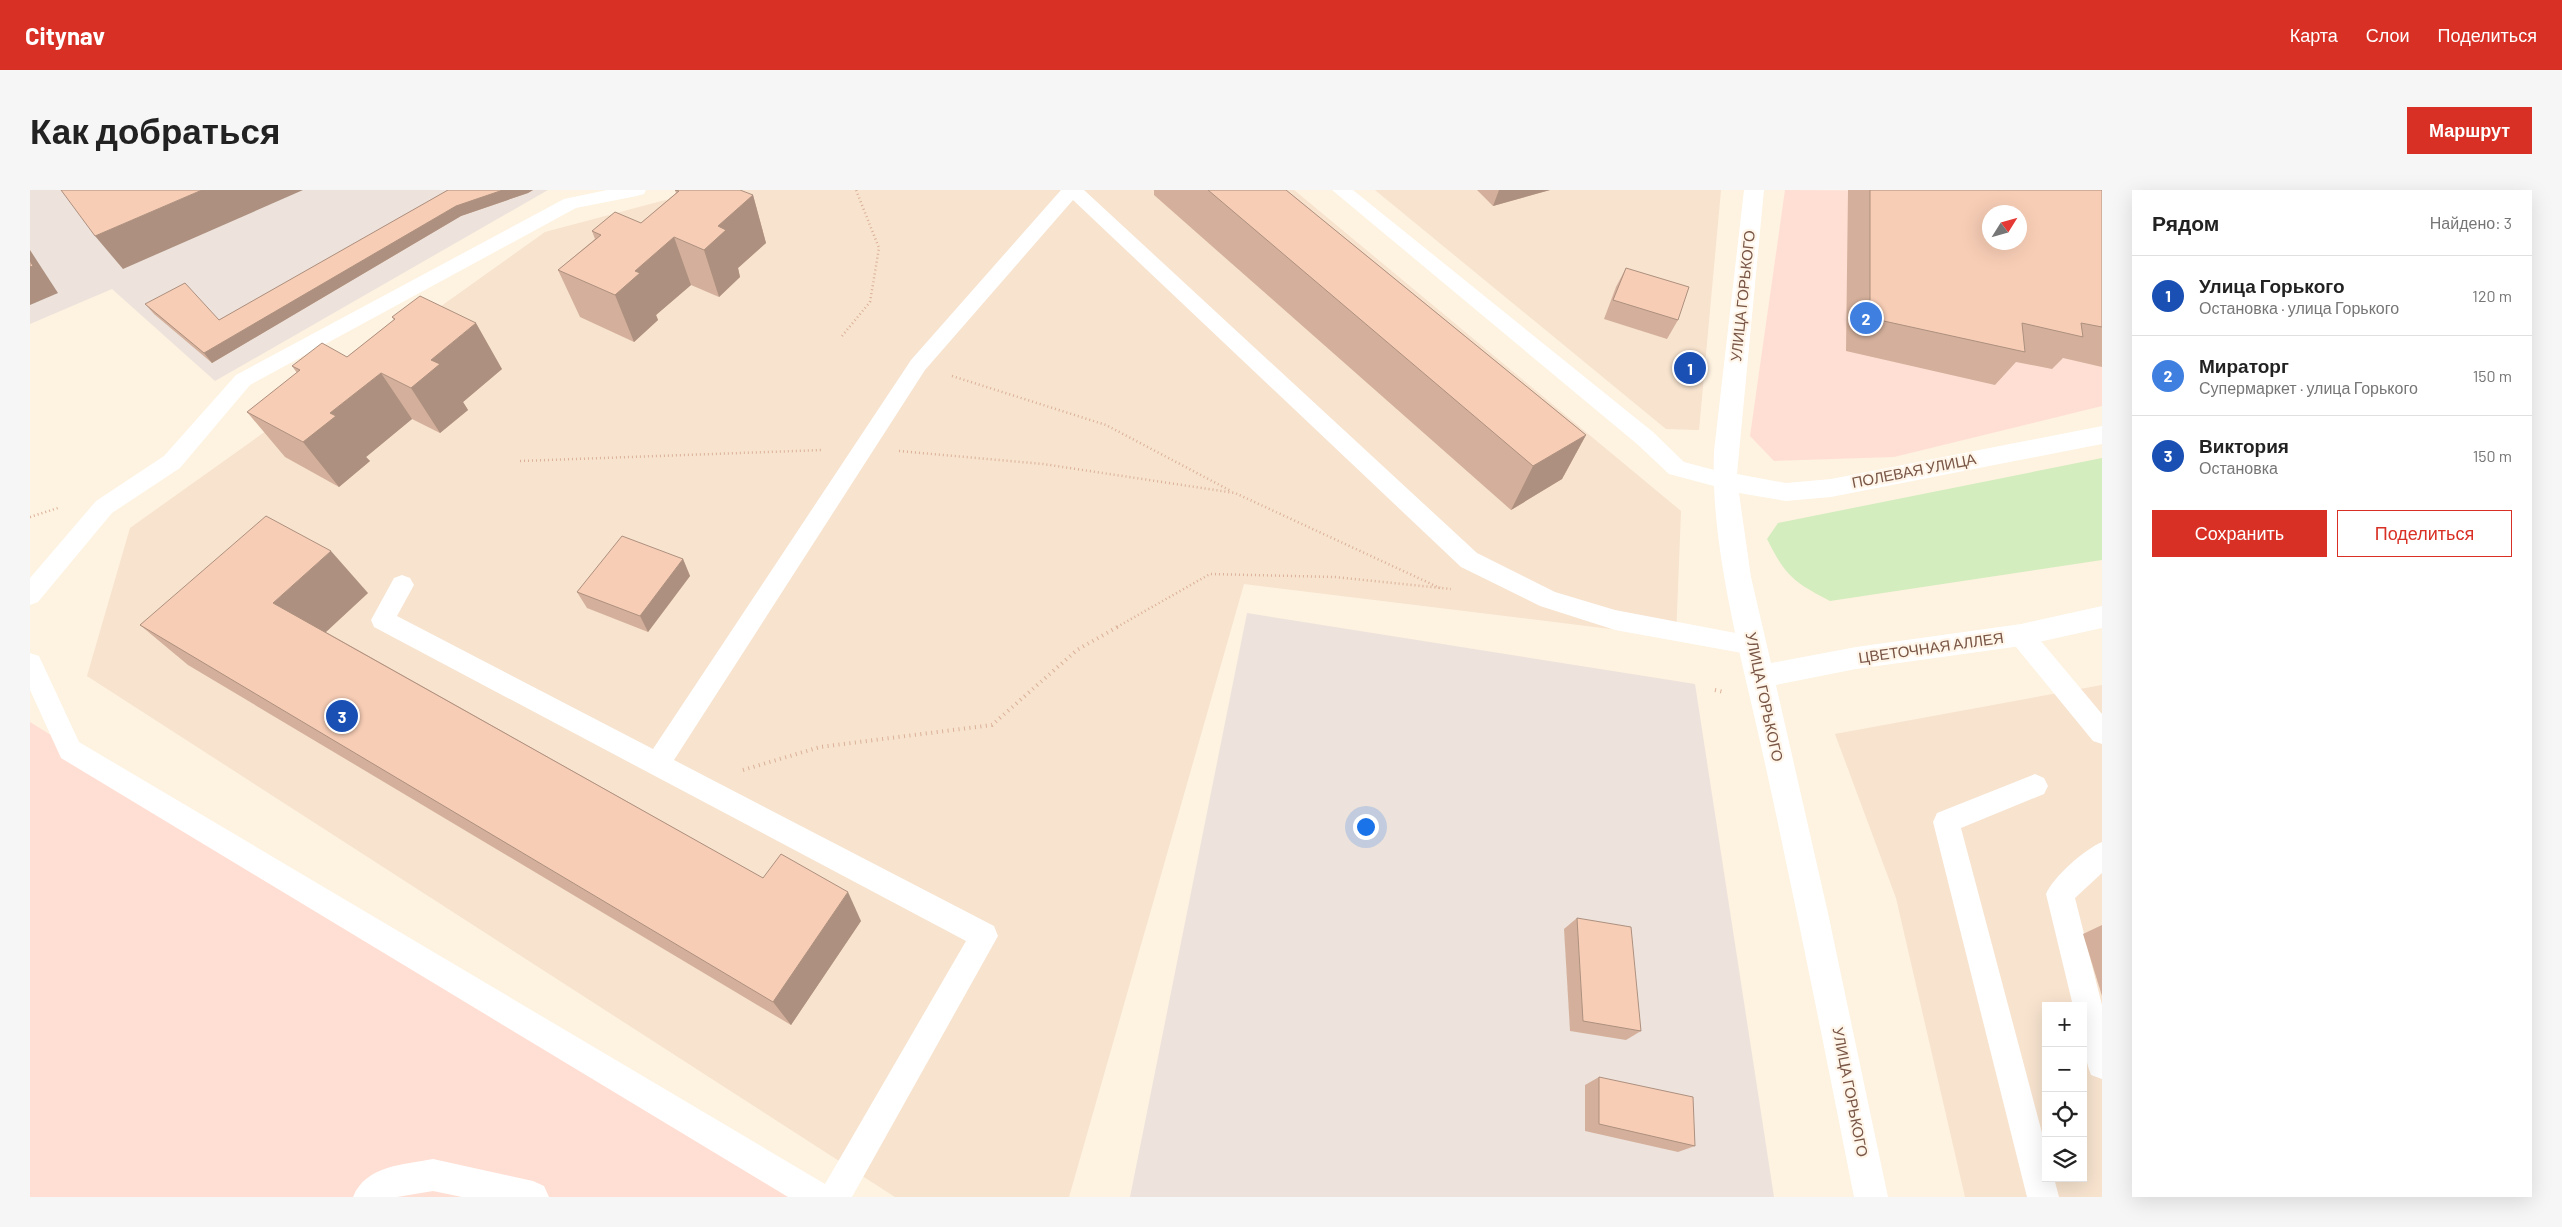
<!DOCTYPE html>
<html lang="ru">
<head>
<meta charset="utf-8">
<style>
  body { margin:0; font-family:Barlow,sans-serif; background:#f6f6f6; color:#222 }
  .controls { position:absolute; right:15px; bottom:15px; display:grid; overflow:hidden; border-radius:0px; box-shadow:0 5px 20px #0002 }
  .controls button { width:45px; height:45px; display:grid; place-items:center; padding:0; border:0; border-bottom:1px solid #e0e0e0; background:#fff; color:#222; font:25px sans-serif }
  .compass { position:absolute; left:1952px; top:15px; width:45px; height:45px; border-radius:50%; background:#fff; box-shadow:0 5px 20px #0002; rotate:53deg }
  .you { position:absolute; left:1335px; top:636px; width:18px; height:18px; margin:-12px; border:4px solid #fff; border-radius:50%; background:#1a73e8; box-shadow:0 0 0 8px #1a73e833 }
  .badge { display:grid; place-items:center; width:32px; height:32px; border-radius:50%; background:#d93025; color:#fff; font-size:16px; font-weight:700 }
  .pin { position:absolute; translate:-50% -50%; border:2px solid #fff; box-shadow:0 1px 5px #0006 }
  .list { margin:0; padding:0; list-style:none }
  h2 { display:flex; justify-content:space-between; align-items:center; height:65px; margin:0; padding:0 20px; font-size:21px }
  h2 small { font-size:16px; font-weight:400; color:#767676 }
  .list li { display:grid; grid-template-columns:32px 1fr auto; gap:15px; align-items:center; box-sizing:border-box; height:80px; padding:0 20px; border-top:1px solid #e0e0e0 }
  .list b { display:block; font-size:19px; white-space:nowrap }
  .list p { margin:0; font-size:16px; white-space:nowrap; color:#767676 }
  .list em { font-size:16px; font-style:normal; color:#767676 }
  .actions { display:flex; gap:10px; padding:15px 20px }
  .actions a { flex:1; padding:11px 0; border:1px solid #d93025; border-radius:0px; text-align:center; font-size:18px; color:#d93025 }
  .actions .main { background:#d93025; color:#fff }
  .icon { flex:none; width:28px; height:28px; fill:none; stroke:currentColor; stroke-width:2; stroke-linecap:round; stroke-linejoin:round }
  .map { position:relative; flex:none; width:2072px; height:1007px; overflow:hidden; border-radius:0px }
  header { display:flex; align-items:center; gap:30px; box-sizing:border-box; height:70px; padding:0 25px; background:#d93025; color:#fff }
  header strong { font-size:24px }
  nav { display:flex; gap:28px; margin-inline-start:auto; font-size:18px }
  .intro { display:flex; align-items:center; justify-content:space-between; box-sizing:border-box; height:120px; padding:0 30px }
  h1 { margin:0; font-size:35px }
  .button { padding:12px 22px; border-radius:0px; background:#d93025; color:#fff; font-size:18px; font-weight:700 }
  main { display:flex; gap:30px; padding:0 30px }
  aside { flex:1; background:#fff; border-radius:0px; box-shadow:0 5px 20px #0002 }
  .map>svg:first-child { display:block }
</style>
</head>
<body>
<header>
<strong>Citynav</strong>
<nav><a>Карта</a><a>Слои</a><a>Поделиться</a></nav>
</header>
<div class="intro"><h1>Как добраться</h1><a class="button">Маршрут</a></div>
<main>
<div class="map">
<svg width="2072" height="1007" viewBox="0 0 2072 1007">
  <rect width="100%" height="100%" fill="#fef2e0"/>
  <g fill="#f7e3ce" fill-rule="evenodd">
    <path d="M673 0H1264L1651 321 1646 447 1214 394 1039 1007H865L57 486 100 338 515 42Z"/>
    <path d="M1345 0H1691L1669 240 1636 239Z"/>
    <path d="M2072 495V1007H1935L1866 708 1805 544ZM2016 816H2053V988H2016Z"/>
  </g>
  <g fill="#ffdfd4" fill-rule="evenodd">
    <path d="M1755 0 2072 2V216L1864 267 1744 271 1720 246ZM1960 22H1990V52H1960Z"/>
    <path d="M0 532 762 1007H0Z"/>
  </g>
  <g fill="#ede3dc">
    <path d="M0 0H518L185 191 82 99 0 134Z"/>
    <path d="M1217 423 1665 494 1744 1007H1100Z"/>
  </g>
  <path fill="#d3edbe" d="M2072 268V370L1800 411C1764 392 1756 387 1737 349L1748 333Z"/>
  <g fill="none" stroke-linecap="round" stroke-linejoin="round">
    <g stroke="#dbb098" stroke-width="2.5" stroke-dasharray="1 3" stroke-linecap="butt">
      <path d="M812 146 840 112 849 58 826 0"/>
      <path d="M922 186 1076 235 1201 301"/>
      <path d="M869 261 1013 274 1205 303 1410 398"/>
      <path d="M490 271 793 260"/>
      <path d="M0 327 28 318"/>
      <path d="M1087 437 1180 384 1305 387 1421 399"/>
    </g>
    <g stroke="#dbb098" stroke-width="4" stroke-dasharray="1 4.5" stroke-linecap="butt">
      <path d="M1685 500 1694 502"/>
      <path d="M713 580 790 557 962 535 1047 460 1089 436"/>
    </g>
    <g fill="#fff" fill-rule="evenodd">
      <path d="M577 0H616L614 4 607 6 546 18 220 195 150 278 82 323 8 412 0 415V388L66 311 134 266 206 185 534 9Z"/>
      <path d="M1031 0H1054L1447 363 1525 402 1585 420 1732 448 1735 455 1732 462 1723 465 1585 440 1510 416 1431 377 1043 10 895 180 644 570 964 736 968 746 822 1007H758L31 568 0 500V463L9 466 49 552 795 994 936 751 344 437 341 430 364 388 372 385 380 388 384 395 367 426 623 559 881 170Z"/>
      <path d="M1302 0H1323L1623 242 1654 272 1703 285 1706 291 1703 297 1695 299 1639 284 1607 254Z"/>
      <path d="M1991 435 2000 438 2072 524V554L2063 551 1982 452 1979 445 1982 438Z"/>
      <path d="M2005 584 2014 588 2018 596 2014 604 1931 638 2016 958V988H2024L2029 1007H1997L1903 632 1907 623Z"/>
      <path d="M2072 652V683L2045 708 2072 815V889L2061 885C2052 862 2053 840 2053 816H2043L2016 704C2023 687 2055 659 2072 652Z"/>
      <path d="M403 969 503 991 514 996 519 1007H432L403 1001 367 1007H323C336 975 373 975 403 969Z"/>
    </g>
    <path fill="#fff" fill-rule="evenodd" d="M1714 0H1734L1707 284 1756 293 1801 289 2072 236V254L1801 307 1756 311 1709 303 1721 387 1741 473 1826 457 1991 434 2072 416V438L1991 456 1826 479 1746 495 1798 723 1858 1007H1824C1795 861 1766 715 1734 569 1713 472 1680 361 1684 261Z"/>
  </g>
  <g fill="#d4b09c">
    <path d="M418 0H503L498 3 431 26 182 173 124 124 115 114 189 130Z"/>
    <path d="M645 0 723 5 736 53 708 78 710 87 689 107 661 95 626 125 628 130 604 152 550 127 528 80 565 49 562 41 611 33 646 3Z"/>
    <path d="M1124 0H1256L1556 245 1532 289 1481 320 1124 5Z"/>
    <path d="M1447 0H1520L1463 16Z"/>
    <path d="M1818 0H2072V177L2033 168 2022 179 1986 172 1965 195 1816 161Z"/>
    <path d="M1596 78 1648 130 1637 149 1574 129 1586 97Z"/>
    <path d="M362 127 472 179 433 212 438 220 410 243 382 229 336 267 340 271 309 297 255 267 217 222 267 183 262 176 317 167 364 130Z"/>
    <path d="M653 369 660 386 618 442 557 418 547 402Z"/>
    <path d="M338 403 296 442 733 688 831 731 761 835 158 475 110 435Z"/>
    <path d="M1547 728 1611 841 1596 850 1540 841 1534 739Z"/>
    <path d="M2072 735V806L2053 744Z"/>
    <path d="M1569 887 1665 956 1648 962 1555 941V895Z"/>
  </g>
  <g fill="#ad907f">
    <path d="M172 0H273L93 79 65 46Z"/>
    <path d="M473 0H503L498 3 431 26 182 173 174 163 426 16Z"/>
    <path d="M1469 0H1520L1463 16Z"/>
    <path d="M723 5 736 53 708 78 710 87 689 107 674 60 688 36Z"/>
    <path d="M644 47 661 95 626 125 628 130 604 152 585 105 605 81Z"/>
    <path d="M0 60 28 103 0 115Z"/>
    <path d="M446 133 472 179 433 212 438 220 410 243 381 198 401 170Z"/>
    <path d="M351 183 382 229 336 267 340 271 309 297 273 252 300 223Z"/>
    <path d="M1556 245 1532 289 1481 320 1503 276Z"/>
    <path d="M301 361 338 403 284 453 243 413Z"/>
    <path d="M653 369 660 386 618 442 610 426Z"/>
    <path d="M818 702 831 731 761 835 743 812Z"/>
  </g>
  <g fill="#f7cdb5" stroke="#ad907f" fill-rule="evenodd">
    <path d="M31 0H172L65 46Z"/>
    <path d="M418 0H473L426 16 174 163 115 114 155 93 189 130Z"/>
    <path d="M645 0H710L723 5 688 36 696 40 674 60 644 47 605 81 610 83 585 105 528 80 571 45 562 41 585 22 611 33 649 1Z"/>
    <path d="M1178 0H1256L1556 245 1503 276Z"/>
    <path d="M1840 0H2072V137L2051 133 2053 147 1992 133 1995 162 1840 128ZM1960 22H1990V52H1960Z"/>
    <path d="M0 71 3 76 0 77Z"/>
    <path d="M1596 78 1659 97 1648 130 1583 110Z"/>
    <path d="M390 106 446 133 401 170 410 174 381 198 351 183 300 223 306 226 273 252 217 222 270 180 262 176 292 153 317 167 365 129 362 127Z"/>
    <path d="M236 326 301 361 243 413 733 688 751 664 818 702 743 812 110 435Z"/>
    <path d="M592 346 653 369 610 426 547 402Z"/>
    <path d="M1547 728 1601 737 1611 841 1553 831Z"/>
    <path d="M1569 887 1663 907 1665 956 1569 934Z"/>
  </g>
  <g text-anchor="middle" stroke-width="4.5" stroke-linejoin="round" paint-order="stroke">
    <g font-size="15" fill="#785545" stroke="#fff5e9">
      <text transform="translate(1713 106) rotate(-84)" y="5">УЛИЦА ГОРЬКОГО</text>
      <text transform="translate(1884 281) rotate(-11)" y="5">ПОЛЕВАЯ УЛИЦА</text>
      <text transform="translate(1901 458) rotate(-8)" y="5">ЦВЕТОЧНАЯ АЛЛЕЯ</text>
      <text transform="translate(1734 507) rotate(78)" y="5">УЛИЦА ГОРЬКОГО</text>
      <text transform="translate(1820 902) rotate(79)" y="5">УЛИЦА ГОРЬКОГО</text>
    </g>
  </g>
</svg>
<div class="controls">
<button>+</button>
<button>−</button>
<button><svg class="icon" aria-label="locate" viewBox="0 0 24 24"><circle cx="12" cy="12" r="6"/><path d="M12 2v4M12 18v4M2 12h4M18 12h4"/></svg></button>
<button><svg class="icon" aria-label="layers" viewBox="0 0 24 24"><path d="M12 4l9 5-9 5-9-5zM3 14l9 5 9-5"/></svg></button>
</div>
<svg class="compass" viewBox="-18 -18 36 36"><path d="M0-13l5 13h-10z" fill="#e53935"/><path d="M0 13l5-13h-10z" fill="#767676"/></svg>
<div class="you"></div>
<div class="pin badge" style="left:1660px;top:178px;background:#1a4fb4">1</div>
<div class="pin badge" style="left:1836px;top:128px;background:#3f7fe0">2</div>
<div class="pin badge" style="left:312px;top:526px;background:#1a4fb4">3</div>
</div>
<aside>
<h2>Рядом<small>Найдено: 3</small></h2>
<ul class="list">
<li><span class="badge" style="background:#1a4fb4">1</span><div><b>Улица Горького</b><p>Остановка · улица Горького</p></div><em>120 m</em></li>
<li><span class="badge" style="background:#3f7fe0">2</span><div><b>Мираторг</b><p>Супермаркет · улица Горького</p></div><em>150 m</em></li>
<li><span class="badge" style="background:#1a4fb4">3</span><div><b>Виктория</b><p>Остановка</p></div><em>150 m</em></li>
</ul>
<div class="actions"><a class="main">Сохранить</a><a>Поделиться</a></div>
</aside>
</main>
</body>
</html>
